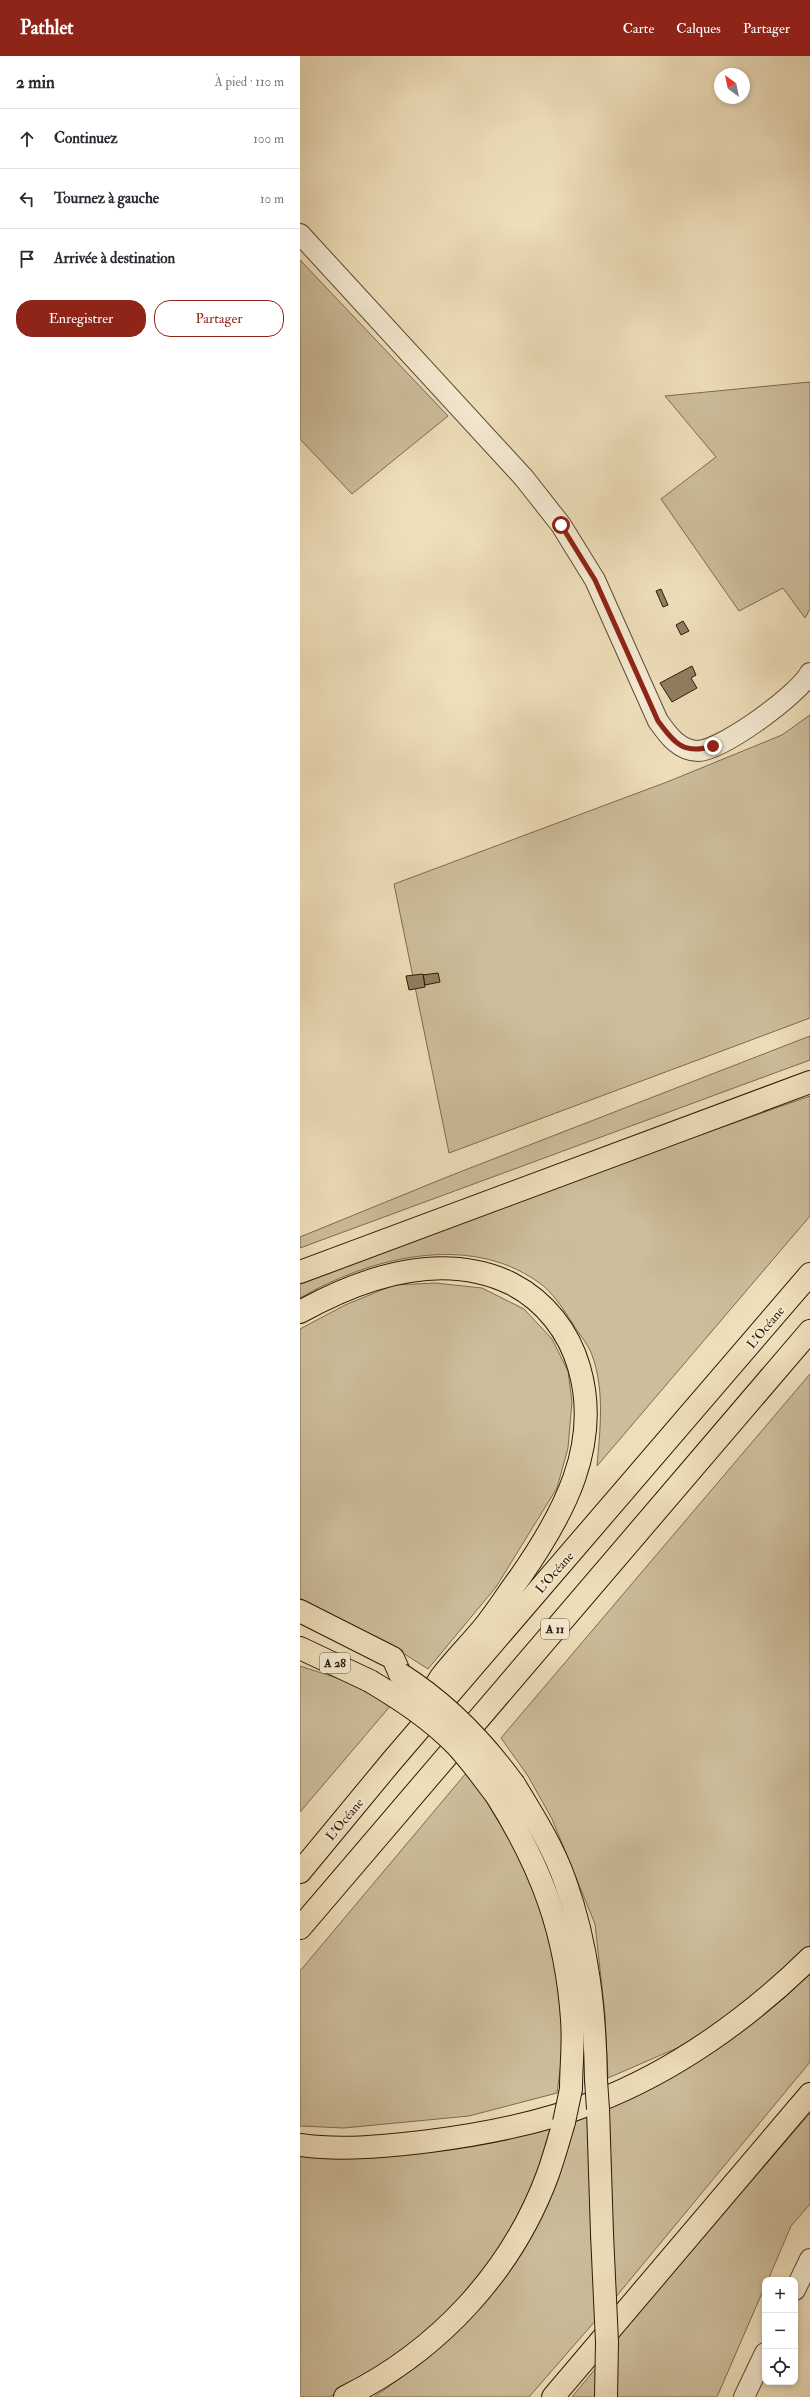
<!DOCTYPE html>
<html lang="fr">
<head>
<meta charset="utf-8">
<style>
  body { margin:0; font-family:"IM FELL Double Pica",serif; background:#f7f7f7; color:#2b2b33 }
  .controls { position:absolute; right:12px; bottom:12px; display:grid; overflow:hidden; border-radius:8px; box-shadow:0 2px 6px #0003 }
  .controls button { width:36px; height:36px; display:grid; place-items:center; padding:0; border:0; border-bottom:1px solid #e1e1e2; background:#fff; color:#2b2b33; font:20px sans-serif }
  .compass { position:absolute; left:414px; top:12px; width:36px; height:36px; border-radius:50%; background:#fff; box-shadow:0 2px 6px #0003; rotate:327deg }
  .stop { position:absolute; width:12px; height:12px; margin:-9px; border:3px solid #8f2418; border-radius:50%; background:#fff }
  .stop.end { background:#8f2418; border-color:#fff; box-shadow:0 1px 4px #0008 }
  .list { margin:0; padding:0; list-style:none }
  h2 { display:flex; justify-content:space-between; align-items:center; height:52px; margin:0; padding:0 16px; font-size:17px }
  h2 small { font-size:13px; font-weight:400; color:#7c7c81 }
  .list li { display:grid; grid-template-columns:26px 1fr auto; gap:12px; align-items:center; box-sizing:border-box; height:60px; padding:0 16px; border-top:1px solid #e1e1e2 }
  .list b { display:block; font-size:15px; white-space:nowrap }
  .list em { font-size:13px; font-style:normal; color:#7c7c81 }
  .actions { display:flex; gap:8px; padding:12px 16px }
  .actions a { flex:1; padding:9px 0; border:1px solid #8f2418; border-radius:16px; text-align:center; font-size:14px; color:#8f2418 }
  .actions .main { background:#8f2418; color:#fff }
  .icon { flex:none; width:22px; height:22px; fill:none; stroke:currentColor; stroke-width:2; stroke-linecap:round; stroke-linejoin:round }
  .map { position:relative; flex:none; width:510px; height:2341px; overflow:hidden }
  header { display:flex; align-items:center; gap:24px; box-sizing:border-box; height:56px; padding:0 20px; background:#8f2418; color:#fff }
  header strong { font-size:19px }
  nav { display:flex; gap:22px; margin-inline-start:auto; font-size:14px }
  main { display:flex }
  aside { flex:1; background:#fff }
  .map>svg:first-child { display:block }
</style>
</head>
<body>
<header>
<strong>Pathlet</strong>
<nav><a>Carte</a><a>Calques</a><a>Partager</a></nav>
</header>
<main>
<aside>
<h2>2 min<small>À pied · 110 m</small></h2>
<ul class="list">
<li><svg class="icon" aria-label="ahead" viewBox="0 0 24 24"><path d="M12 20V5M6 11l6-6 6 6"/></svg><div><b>Continuez</b></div><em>100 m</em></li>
<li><svg class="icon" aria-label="left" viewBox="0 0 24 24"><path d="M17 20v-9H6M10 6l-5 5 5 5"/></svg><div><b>Tournez à gauche</b></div><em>10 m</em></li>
<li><svg class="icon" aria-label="arrive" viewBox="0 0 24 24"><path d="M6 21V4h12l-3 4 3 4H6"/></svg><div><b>Arrivée à destination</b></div></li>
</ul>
<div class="actions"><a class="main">Enregistrer</a><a>Partager</a></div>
</aside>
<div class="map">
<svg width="510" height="2341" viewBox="0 0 510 2341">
  <rect width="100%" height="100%" fill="#eedeba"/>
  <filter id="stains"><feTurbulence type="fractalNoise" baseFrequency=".005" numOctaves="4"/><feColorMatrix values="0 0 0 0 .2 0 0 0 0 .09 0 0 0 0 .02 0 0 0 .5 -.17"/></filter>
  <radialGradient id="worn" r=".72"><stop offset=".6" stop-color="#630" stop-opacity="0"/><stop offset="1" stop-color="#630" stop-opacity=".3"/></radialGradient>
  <g fill="#cdbd9b" stroke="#7d6b4f">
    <path d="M0 204 148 360 52 438 0 383Z"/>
    <path d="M510 326V553L505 562 483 532 439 555 361 443 416 401 365 340Z"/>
    <path d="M510 659V962L149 1097 94 828 367 726 482 679Z"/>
    <path d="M510 980V1004L0 1192V1181L147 1121Z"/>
    <path d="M510 1040V1160L297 1410C300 1374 305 1334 292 1299 288 1288 279 1278 273 1268 264 1254 252 1235 238 1226 168 1176 69 1202 0 1242V1228L338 1101Z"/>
    <path d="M135 1227 182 1232 224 1253 252 1283 268 1315 272 1346 268 1392 257 1432 196 1531 128 1613 95 1592 0 1542V1273L45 1249 94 1229Z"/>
    <path d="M510 1318V1892L433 1960 377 1992 308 2022 305 1958 295 1868 252 1763 228 1720 201 1682Z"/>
    <path d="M0 1610 65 1631 92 1648 0 1756Z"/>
    <path d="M167 1716 189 1744 239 1837 260 1920 264 1985 257 2037 169 2060 44 2072 0 2070V1915Z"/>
    <path d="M510 1913V2006L315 2242 309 2049Z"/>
    <path d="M289 2056 296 2264 229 2341H74L123 2306 159 2273 187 2243 213 2208 273 2062Z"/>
    <path d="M510 2057V2148L491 2170 468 2224H465V2230L417 2341H315L316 2283Z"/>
    <path d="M251 2071 240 2113 212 2173 170 2234 119 2286 36 2338 29 2341H0V2097Z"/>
    <path d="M296 2312 295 2341H272Z"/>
  </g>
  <g fill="#917f62" stroke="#2d1903">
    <path d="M361 533 368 549 363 551 356 535Z"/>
    <path d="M383 565 389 575 381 579 376 569Z"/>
    <path d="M392 610 396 619 391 622 397 632 372 646 360 627Z"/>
    <path d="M138 917 140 926 125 929 123 919Z"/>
    <path d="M123 918 125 931 109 934 106 920Z"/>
  </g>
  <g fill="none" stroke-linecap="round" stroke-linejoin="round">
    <defs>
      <g id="minor">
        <path d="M0 178 224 422 261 469 295 524 358 665C368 679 379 695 398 695 423 694 499 638 510 617"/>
        <path d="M495 2234 510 2203"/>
        <path d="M444 2341 465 2297"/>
      </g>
      <g id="highway">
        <path d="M0 1216 510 1026"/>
        <path d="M0 1256C63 1221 143 1194 212 1228 245 1245 269 1276 279 1311 302 1389 263 1459 220 1521 208 1537 197 1555 184 1571 170 1588 154 1604 141 1621 134 1632 127 1645 121 1656"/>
        <path d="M0 1555 93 1602 100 1618"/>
        <path d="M0 1592 70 1625"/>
        <path d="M214 1728C233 1759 253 1791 265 1825 288 1889 295 1956 296 2024"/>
        <path d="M196 1739C242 1812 266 1877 272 1963 274 1986 271 2010 271 2033"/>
        <path d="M0 1816 91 1706 510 1218"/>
        <path d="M0 1872 510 1275"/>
        <path d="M298 2053 302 2178"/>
        <path d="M0 2089C42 2095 88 2090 130 2085 185 2078 242 2067 295 2046 375 2015 449 1962 510 1902"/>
        <path d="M45 2341C138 2295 212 2216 248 2118 254 2101 259 2083 264 2066"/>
        <path d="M253 2341 510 2038"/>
      </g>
    </defs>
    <use href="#minor" stroke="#5d4a31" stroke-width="22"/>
    <use href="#highway" stroke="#2d1903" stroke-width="24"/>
    <use href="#minor" stroke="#f4ead2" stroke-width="20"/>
    <use href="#highway" stroke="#eedeba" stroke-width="22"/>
    <defs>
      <g id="highway-bridge">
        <path d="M100 1618C146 1647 182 1684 214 1728"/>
        <path d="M70 1625C100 1643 131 1663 156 1689 171 1705 183 1722 196 1739"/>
        <path d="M296 2024 298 2053"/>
        <path d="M264 2066 271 2033"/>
        <path d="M302 2178 307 2286 306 2341"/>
      </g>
    </defs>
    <use href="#highway-bridge" stroke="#2d1903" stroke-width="24" stroke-linecap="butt"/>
    <use href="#highway-bridge" stroke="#eedeba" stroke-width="22"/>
  </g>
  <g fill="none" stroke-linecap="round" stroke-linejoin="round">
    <path stroke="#8f2418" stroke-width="5" d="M261 469 295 524 358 665C375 688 384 699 413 690"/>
  </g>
  <g text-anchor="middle" stroke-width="3.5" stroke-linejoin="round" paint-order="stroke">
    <g fill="#f4ead2" stroke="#695841" stroke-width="1">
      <rect x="241" y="1563" width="28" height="20" rx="3"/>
      <rect x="20" y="1597" width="30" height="20" rx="3"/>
    </g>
    <g font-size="12" font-weight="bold" fill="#2d1903">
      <text x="255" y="1577">A 11</text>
      <text x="35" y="1611">A 28</text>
    </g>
    <g font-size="13" fill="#2d1903" stroke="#f4ead2">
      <text transform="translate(465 1271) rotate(-50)" y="5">L’Océane</text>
      <text transform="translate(254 1516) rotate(-49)" y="5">L’Océane</text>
      <text transform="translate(44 1763) rotate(-50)" y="5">L’Océane</text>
    </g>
  </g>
  <rect width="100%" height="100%" filter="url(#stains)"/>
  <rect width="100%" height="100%" fill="url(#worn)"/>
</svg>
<div class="controls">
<button>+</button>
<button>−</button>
<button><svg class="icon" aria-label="locate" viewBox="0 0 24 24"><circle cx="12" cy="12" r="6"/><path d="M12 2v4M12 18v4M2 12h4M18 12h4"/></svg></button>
</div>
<svg class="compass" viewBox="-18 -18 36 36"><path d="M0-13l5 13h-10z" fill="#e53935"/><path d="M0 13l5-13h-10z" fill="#7c7c81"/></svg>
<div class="stop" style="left:261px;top:469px"></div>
<div class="stop end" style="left:413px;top:690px"></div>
</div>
</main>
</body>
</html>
